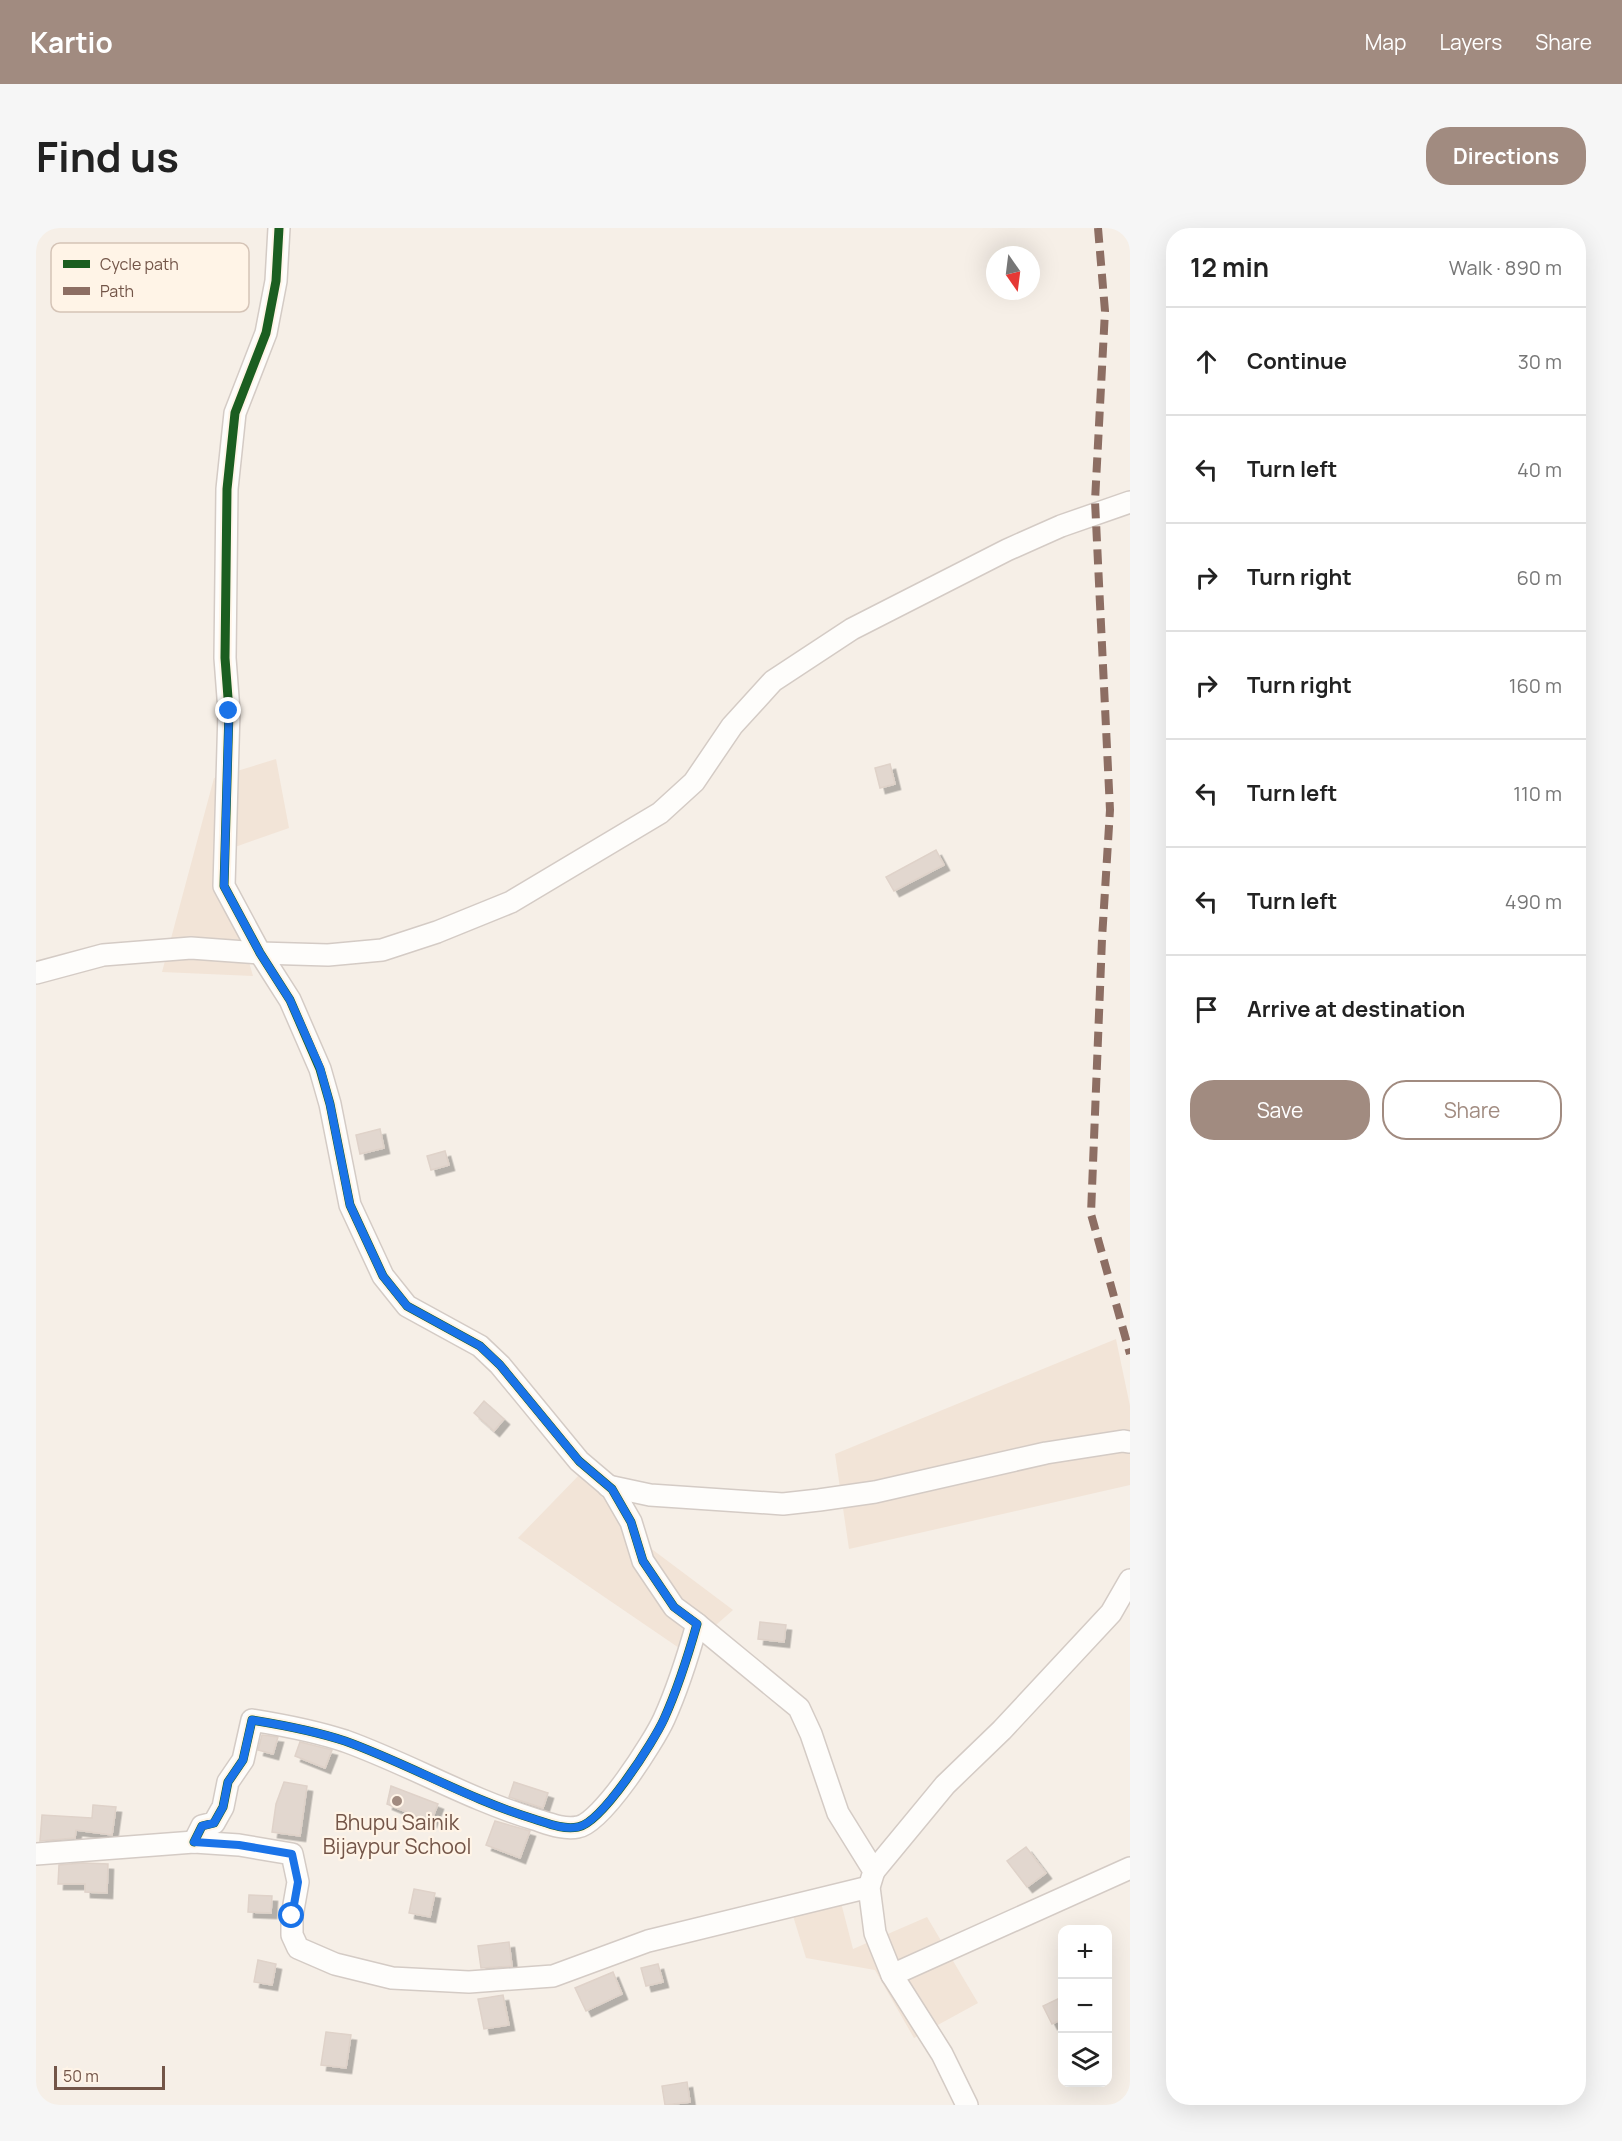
<!DOCTYPE html>
<html lang="en">
<head>
<meta charset="utf-8">
<style>
  body { margin:0; font-family:Manrope,sans-serif; background:#f6f6f6; color:#222 }
  .controls { position:absolute; right:18px; bottom:18px; display:grid; overflow:hidden; border-radius:12px; box-shadow:0 6px 24px #0002 }
  .controls button { width:54px; height:54px; display:grid; place-items:center; padding:0; border:0; border-bottom:2px solid #e0e0e0; background:#fff; color:#222; font:30px sans-serif }
  .compass { position:absolute; left:950px; top:18px; width:54px; height:54px; border-radius:50%; background:#fff; box-shadow:0 6px 24px #0002; rotate:166deg }
  .scale { position:absolute; left:18px; bottom:15px; width:111px; box-sizing:border-box; padding-left:6px; border:3px solid #735548; border-top:0; font-size:16px; line-height:21px; white-space:nowrap; color:#735548; -webkit-text-stroke:4px #fff4e7; paint-order:stroke }
  .stop { position:absolute; width:18px; height:18px; margin:-14px; border:4px solid #1a73e8; border-radius:50%; background:#fff }
  .stop.end { background:#1a73e8; border-color:#fff; box-shadow:0 2px 6px #0008 }
  .list { margin:0; padding:0; list-style:none }
  h2 { display:flex; justify-content:space-between; align-items:center; height:78px; margin:0; padding:0 24px; font-size:26px }
  h2 small { font-size:20px; font-weight:400; color:#767676 }
  .list li { display:grid; grid-template-columns:39px 1fr auto; gap:18px; align-items:center; box-sizing:border-box; height:108px; padding:0 24px; border-top:2px solid #e0e0e0 }
  .list b { display:block; font-size:22px; white-space:nowrap }
  .list em { font-size:20px; font-style:normal; color:#767676 }
  .actions { display:flex; gap:12px; padding:18px 24px }
  .actions a { flex:1; padding:14px 0; border:2px solid #a18b80; border-radius:24px; text-align:center; font-size:21px; color:#a18b80 }
  .actions .main { background:#a18b80; color:#fff }
  .icon { flex:none; width:33px; height:33px; fill:none; stroke:currentColor; stroke-width:2; stroke-linecap:round; stroke-linejoin:round }
  .map { position:relative; flex:none; width:1094px; height:1877px; overflow:hidden; border-radius:24px }
  header { display:flex; align-items:center; gap:36px; box-sizing:border-box; height:84px; padding:0 30px; background:#a18b80; color:#fff }
  header strong { font-size:28px }
  nav { display:flex; gap:33px; margin-inline-start:auto; font-size:21px }
  .intro { display:flex; align-items:center; justify-content:space-between; box-sizing:border-box; height:144px; padding:0 36px }
  h1 { margin:0; font-size:42px }
  .button { padding:15px 27px; border-radius:24px; background:#a18b80; color:#fff; font-size:21px; font-weight:700 }
  main { display:flex; gap:36px; padding:0 36px }
  aside { flex:1; background:#fff; border-radius:24px; box-shadow:0 6px 24px #0002 }
  .map>svg:first-child { display:block }
</style>
</head>
<body>
<header>
<strong>Kartio</strong>
<nav><a>Map</a><a>Layers</a><a>Share</a></nav>
</header>
<div class="intro"><h1>Find us</h1><a class="button">Directions</a></div>
<main>
<div class="map">
<svg width="1094" height="1877" viewBox="0 0 1094 1877">
  <defs>
    <filter id="shadow"><feDropShadow dx="5.5" dy="5.5" stdDeviation="0" flood-color="#0004"/></filter>
  </defs>
  <rect width="100%" height="100%" fill="#f6efe7"/>
  <g fill="#f2e4d7">
    <path d="M240 531 253 600 199 619 191 657 217 748 126 744 178 550Z"/>
    <path d="M1080 1111 1094 1178V1257L813 1321 799 1226Z"/>
    <path d="M548 1242 597 1307 697 1382 649 1424 482 1310Z"/>
    <path d="M802 1663 817 1721 891 1689 942 1775 878 1810 839 1742 770 1730 753 1675Z"/>
  </g>
  <g fill="#e2d7cf" stroke="#dfd2c9" stroke-width="1.5" filter="url(#shadow)">
    <path d="M854 536 859 556 844 560 839 540Z"/>
    <path d="M900 622 908 637 858 663 850 649Z"/>
    <path d="M344 901 348 920 324 926 320 907Z"/>
    <path d="M409 923 413 937 395 942 391 928Z"/>
    <path d="M448 1173 468 1191 458 1203 438 1185Z"/>
    <path d="M724 1394 750 1397 748 1414 722 1411Z"/>
    <path d="M226 1507 242 1509 237 1526 222 1522Z"/>
    <path d="M264 1514 296 1522 289 1540 259 1528Z"/>
    <path d="M248 1554 271 1558 264 1608 236 1604 240 1576Z"/>
    <path d="M478 1554 512 1565 507 1580 473 1569Z"/>
    <path d="M355 1558 402 1576 395 1594 351 1576Z"/>
    <path d="M57 1577 80 1579 76 1607 40 1602 39 1610 4 1613 6 1587 56 1590Z"/>
    <path d="M459 1593 494 1603 484 1630 450 1617Z"/>
    <path d="M990 1619 1010 1645 991 1659 971 1633Z"/>
    <path d="M46 1635 72 1636 71 1665 49 1664V1656H22L23 1637Z"/>
    <path d="M378 1661 399 1665 394 1689 373 1685Z"/>
    <path d="M213 1667 236 1668 235 1685 212 1684Z"/>
    <path d="M473 1714 476 1738 445 1740 442 1718Z"/>
    <path d="M222 1732 240 1736 236 1757 218 1754Z"/>
    <path d="M622 1736 627 1754 610 1758 605 1740Z"/>
    <path d="M577 1744 586 1766 550 1783 539 1760Z"/>
    <path d="M467 1767 473 1797 448 1801 442 1771Z"/>
    <path d="M1026 1769V1791L1016 1796 1007 1778Z"/>
    <path d="M290 1804 315 1807 310 1840 285 1837Z"/>
    <path d="M651 1854 654 1874 629 1877 626 1858Z"/>
  </g>
  <g fill="none" stroke-linecap="round" stroke-linejoin="round">
    <defs>
      <g id="minor">
        <path d="M0 745 67 727 155 720 224 725 292 727 346 722 401 704 475 674 624 585 658 554 696 498 737 453 816 401 971 322 1025 298 1094 274"/>
        <path d="M572 1258 614 1267 747 1276 783 1272 839 1264 1010 1225 1087 1213 1094 1214"/>
        <path d="M661 1396 763 1480 775 1506 802 1585 838 1643 834 1656"/>
        <path d="M158 1614 166 1598 178 1595 187 1579 192 1554 207 1532 216 1492C247 1497 279 1503 309 1513 373 1536 432 1571 498 1591 511 1595 527 1602 542 1599 566 1595 618 1513 628 1491 642 1460 652 1428 661 1396L638 1379 607 1333 595 1294 576 1261 543 1233 464 1137 444 1118 371 1078 347 1048 314 977 294 876 284 841 254 772 224 725 188 658 193 483 189 430 191 261 199 185 230 105 240 53 243 0"/>
        <path d="M0 1626 158 1614 203 1617 256 1626 262 1654 256 1688V1707L262 1720 299 1736 356 1750 433 1754 517 1748 612 1713 833 1659 839 1705 856 1747 1094 1640"/>
        <path d="M838 1643 909 1557 966 1502 1075 1385 1094 1352"/>
        <path d="M856 1747 906 1826 931 1877"/>
      </g>
    </defs>
    <use href="#minor" stroke="#d4cbc5" stroke-width="24"/>
    <use href="#minor" stroke="#fefdfb" stroke-width="21"/>
    <path stroke="#8d6e63" stroke-width="8" stroke-dasharray="15 8" stroke-linecap="butt" d="M1062 0 1069 83 1059 273 1074 582 1066 711 1055 986 1094 1126"/>
    <defs>
      <path id="cycleway" d="M158 1614 166 1598 178 1595 187 1579 192 1554 207 1532 216 1492C247 1497 279 1503 309 1513 373 1536 432 1571 498 1591 511 1595 527 1602 542 1599 566 1595 618 1513 628 1491 642 1460 652 1428 661 1396L638 1379 607 1333 595 1294 576 1261 543 1233 464 1137 444 1118 371 1078 347 1048 314 977 294 876 284 841 254 772 224 725 188 658 193 483 189 430 191 261 199 185 230 105 240 53 243 0"/>
    </defs>
    <use href="#cycleway" stroke="#fff4e7" stroke-width="13"/>
    <use href="#cycleway" stroke="#1b5e20" stroke-width="9"/>
  </g>
  <g fill="none" stroke-linecap="round" stroke-linejoin="round">
    <path stroke="#1a73e8" stroke-width="8" d="M193 483 188 658 224 725 254 772 284 840 294 876 314 977 347 1048 371 1078 444 1118 464 1137 543 1233 576 1261 595 1294 607 1333 638 1379 661 1396C652 1428 642 1460 628 1491 618 1513 566 1595 542 1599 527 1602 511 1595 498 1591 432 1571 373 1536 309 1513 279 1503 247 1497 216 1492L207 1532 192 1554 187 1579 178 1595 166 1598 158 1614 203 1617 256 1626 262 1654 256 1688"/>
  </g>
  <circle fill="#a18b80" stroke="#fff4e7" stroke-width="2" cx="361" cy="1573" r="6"/>
  <g text-anchor="middle" stroke-width="4.5" stroke-linejoin="round" paint-order="stroke">
    <g font-size="21" fill="#735548" stroke="#fff4e7">
      <text x="361" y="1602">Bhupu Sainik<tspan x="361" dy="24">Bijaypur School</tspan></text>
    </g>
  </g>
  <rect x="15" y="15" width="198" height="69" rx="9" fill="#fff4e7" stroke="#d5c4b7" stroke-width="1.5"/>
  <rect x="27" y="32" width="27" height="8" fill="#1b5e20"/>
  <rect x="27" y="59" width="27" height="8" fill="#8d6e63"/>
  <g font-size="16" fill="#735548">
    <text x="64" y="42">Cycle path</text>
    <text x="64" y="69">Path</text>
  </g>
</svg>
<div class="controls">
<button>+</button>
<button>−</button>
<button><svg class="icon" aria-label="layers" viewBox="0 0 24 24"><path d="M12 4l9 5-9 5-9-5zM3 14l9 5 9-5"/></svg></button>
</div>
<svg class="compass" viewBox="-18 -18 36 36"><path d="M0-13l5 13h-10z" fill="#e53935"/><path d="M0 13l5-13h-10z" fill="#767676"/></svg>
<div class="scale">50 m</div>
<div class="stop" style="left:256px;top:1688px"></div>
<div class="stop end" style="left:193px;top:483px"></div>
</div>
<aside>
<h2>12 min<small>Walk · 890 m</small></h2>
<ul class="list">
<li><svg class="icon" aria-label="ahead" viewBox="0 0 24 24"><path d="M12 20V5M6 11l6-6 6 6"/></svg><div><b>Continue</b></div><em>30 m</em></li>
<li><svg class="icon" aria-label="left" viewBox="0 0 24 24"><path d="M17 20v-9H6M10 6l-5 5 5 5"/></svg><div><b>Turn left</b></div><em>40 m</em></li>
<li><svg class="icon" aria-label="right" viewBox="0 0 24 24"><path d="M7 20v-9h11M14 6l5 5-5 5"/></svg><div><b>Turn right</b></div><em>60 m</em></li>
<li><svg class="icon" aria-label="right" viewBox="0 0 24 24"><path d="M7 20v-9h11M14 6l5 5-5 5"/></svg><div><b>Turn right</b></div><em>160 m</em></li>
<li><svg class="icon" aria-label="left" viewBox="0 0 24 24"><path d="M17 20v-9H6M10 6l-5 5 5 5"/></svg><div><b>Turn left</b></div><em>110 m</em></li>
<li><svg class="icon" aria-label="left" viewBox="0 0 24 24"><path d="M17 20v-9H6M10 6l-5 5 5 5"/></svg><div><b>Turn left</b></div><em>490 m</em></li>
<li><svg class="icon" aria-label="arrive" viewBox="0 0 24 24"><path d="M6 21V4h12l-3 4 3 4H6"/></svg><div><b>Arrive at destination</b></div></li>
</ul>
<div class="actions"><a class="main">Save</a><a>Share</a></div>
</aside>
</main>
</body>
</html>
